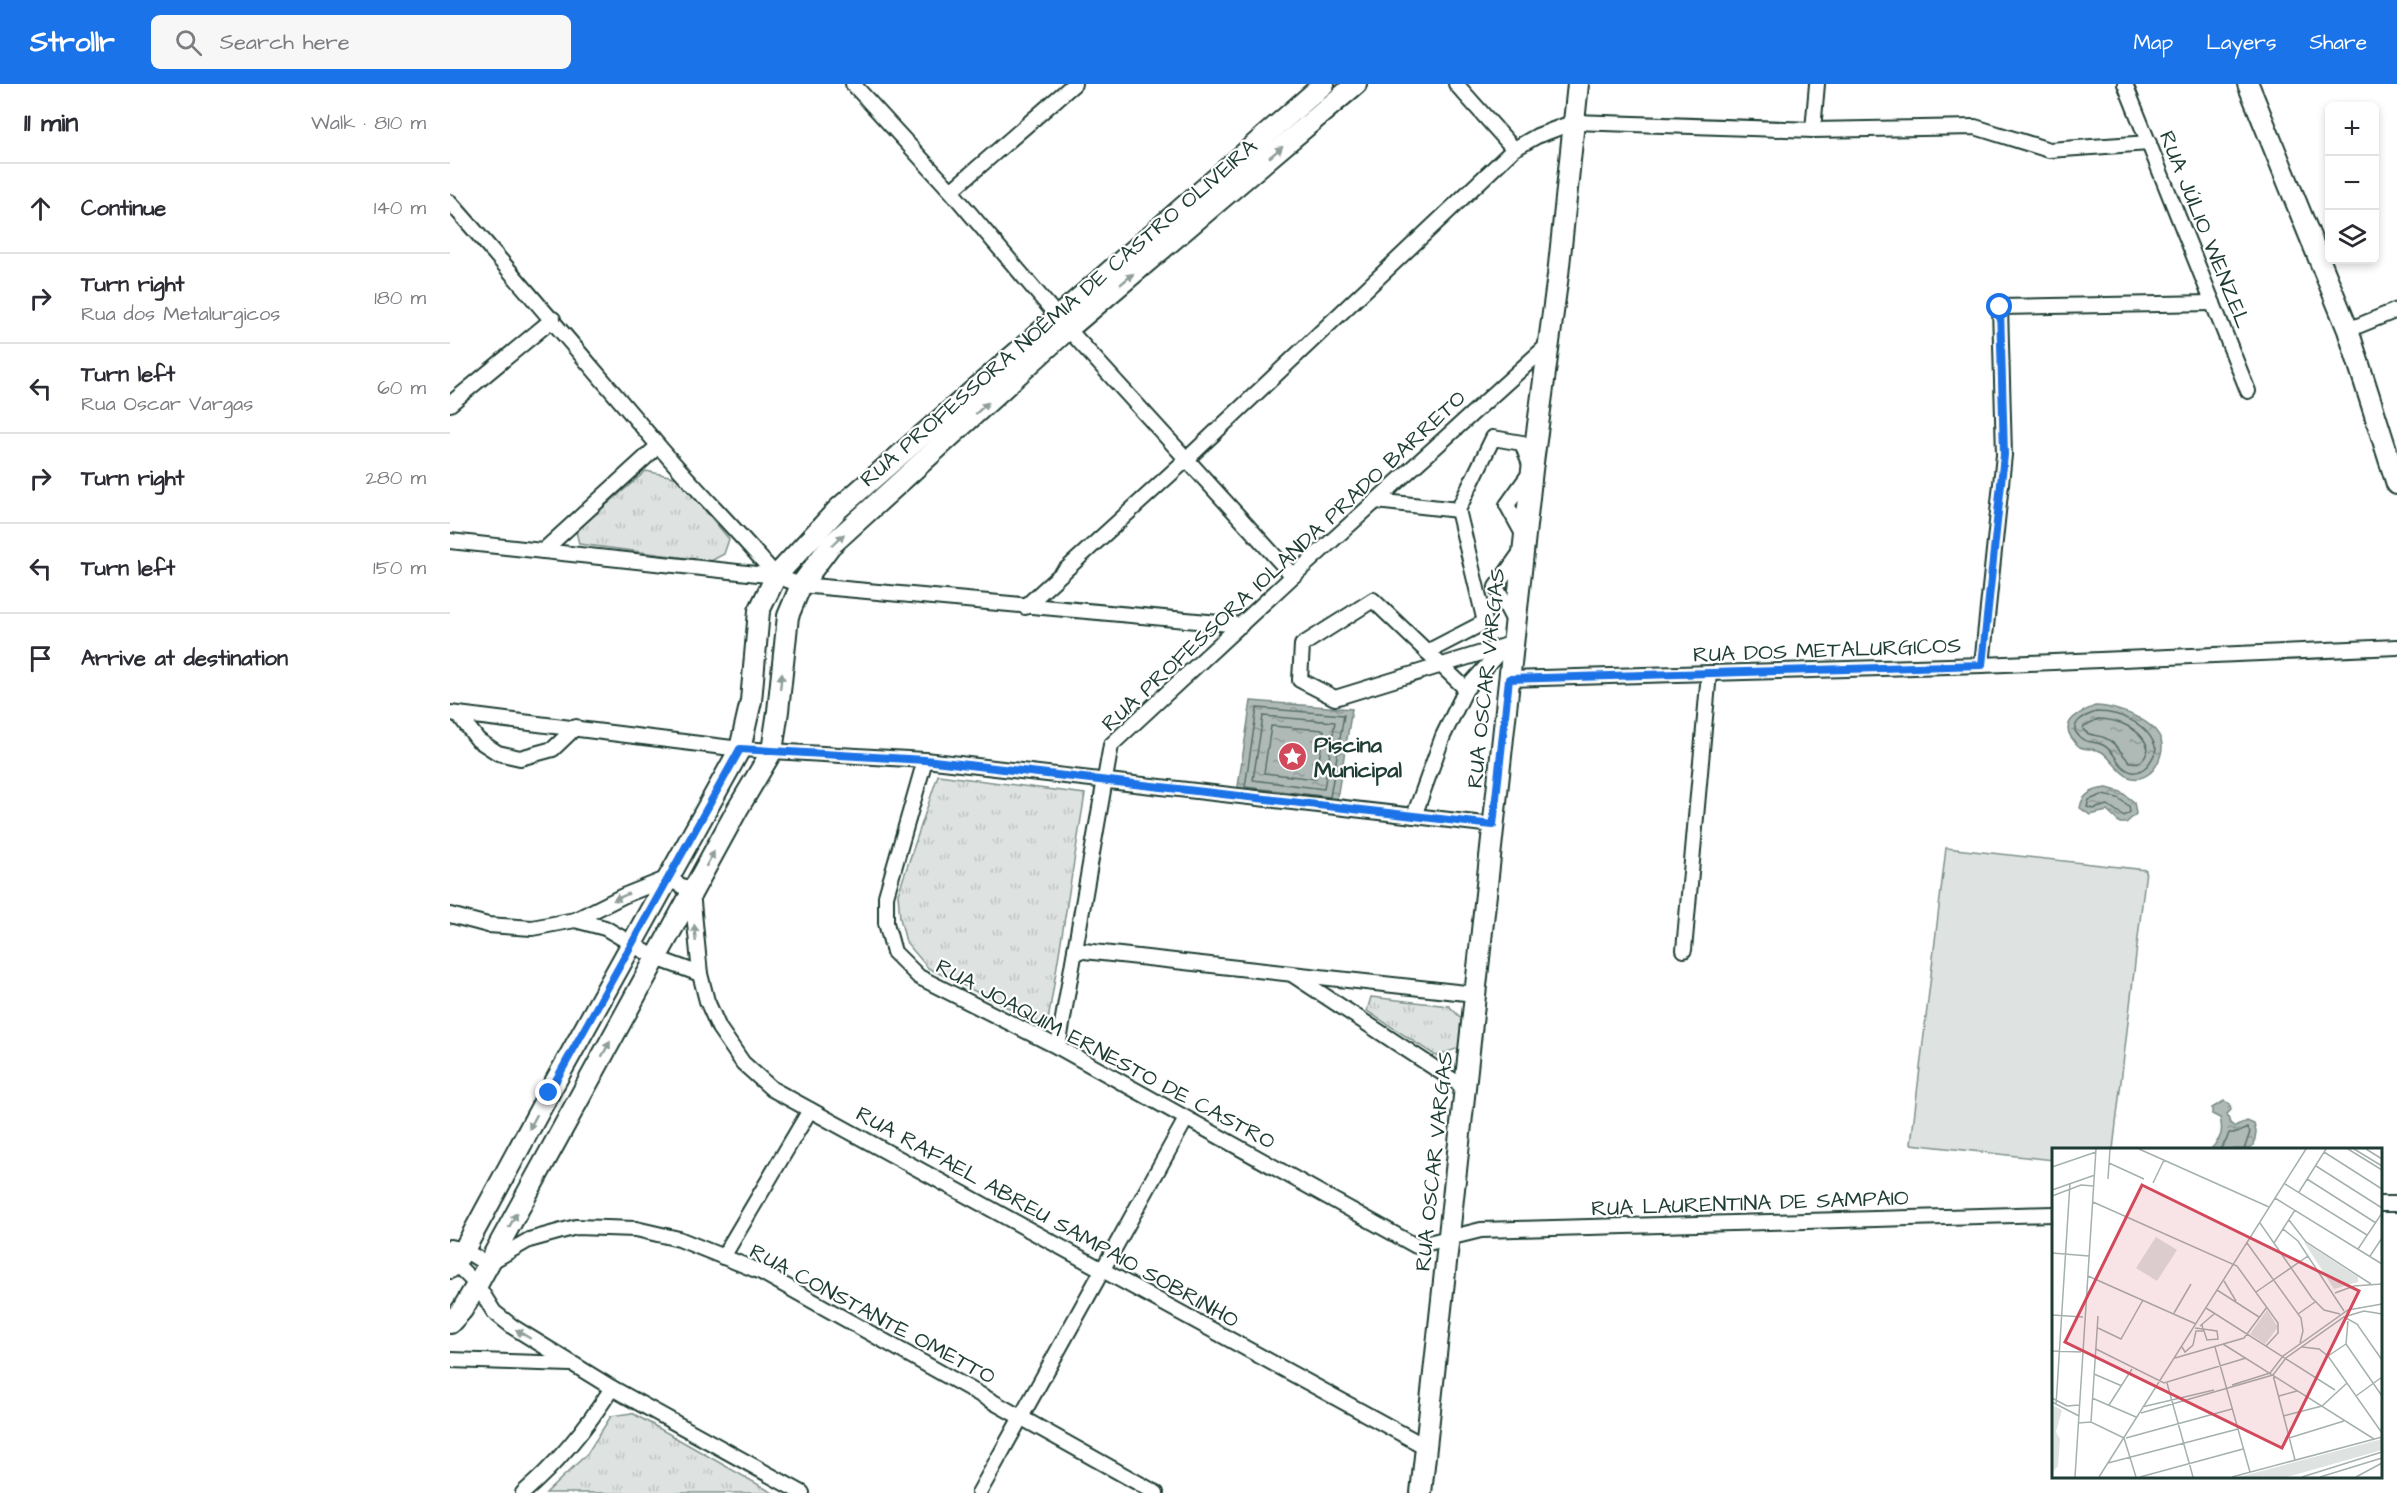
<!DOCTYPE html>
<html lang="en">
<head>
<meta charset="utf-8">
<style>
  body { margin:0; font-family:"Architects Daughter",sans-serif; background:#f7f7f7; color:#2b2b33 }
  .controls { position:absolute; right:18px; top:18px; display:grid; overflow:hidden; border-radius:9px; box-shadow:0 3px 9px #0003 }
  .controls button { width:54px; height:54px; display:grid; place-items:center; padding:0; border:0; border-bottom:2px solid #e1e1e2; background:#fff; color:#2b2b33; font:30px sans-serif }
  .stop { position:absolute; width:18px; height:18px; margin:-14px; border:4px solid #1a73e8; border-radius:50%; background:#fff }
  .stop.end { background:#1a73e8; border-color:#fff; box-shadow:0 2px 6px #0008 }
  .list { margin:0; padding:0; list-style:none }
  h2 { display:flex; justify-content:space-between; align-items:center; height:78px; margin:0; padding:0 24px; font-size:26px }
  h2 small { font-size:20px; font-weight:400; color:#7c7c81 }
  .list li { display:grid; grid-template-columns:39px 1fr auto; gap:18px; align-items:center; box-sizing:border-box; height:90px; padding:0 24px; border-top:2px solid #e1e1e2 }
  .list b { display:block; font-size:22px; white-space:nowrap }
  .list p { margin:0; font-size:20px; white-space:nowrap; color:#7c7c81 }
  .list em { font-size:20px; font-style:normal; color:#7c7c81 }
  .icon { flex:none; width:33px; height:33px; fill:none; stroke:currentColor; stroke-width:2; stroke-linecap:round; stroke-linejoin:round }
  .map { position:relative; flex:none; width:1947px; height:1409px; overflow:hidden }
  header { display:flex; align-items:center; gap:36px; box-sizing:border-box; height:84px; padding:0 30px; background:#1a73e8; color:#fff }
  header strong { font-size:28px }
  nav { display:flex; gap:33px; margin-inline-start:auto; font-size:21px }
  .search { width:420px; height:54px; background:#f7f7f7; display:flex; align-items:center; gap:15px; box-sizing:border-box; padding:0 21px; border-radius:9px; color:#7c7c81; font-size:22px }
  main { display:flex }
  aside { flex:1; background:#fff }
  .map>svg:first-child { display:block }
</style>
</head>
<body>
<header>
<strong>Strollr</strong>
<div class="search"><svg class="icon" aria-label="search" viewBox="0 0 24 24"><circle cx="10" cy="10" r="6"/><path d="M15 15l6 6"/></svg>Search here</div>
<nav><a>Map</a><a>Layers</a><a>Share</a></nav>
</header>
<main>
<aside>
<h2>11 min<small>Walk · 810 m</small></h2>
<ul class="list">
<li><svg class="icon" aria-label="ahead" viewBox="0 0 24 24"><path d="M12 20V5M6 11l6-6 6 6"/></svg><div><b>Continue</b></div><em>140 m</em></li>
<li><svg class="icon" aria-label="right" viewBox="0 0 24 24"><path d="M7 20v-9h11M14 6l5 5-5 5"/></svg><div><b>Turn right</b><p>Rua dos Metalurgicos</p></div><em>180 m</em></li>
<li><svg class="icon" aria-label="left" viewBox="0 0 24 24"><path d="M17 20v-9H6M10 6l-5 5 5 5"/></svg><div><b>Turn left</b><p>Rua Oscar Vargas</p></div><em>60 m</em></li>
<li><svg class="icon" aria-label="right" viewBox="0 0 24 24"><path d="M7 20v-9h11M14 6l5 5-5 5"/></svg><div><b>Turn right</b></div><em>280 m</em></li>
<li><svg class="icon" aria-label="left" viewBox="0 0 24 24"><path d="M17 20v-9H6M10 6l-5 5 5 5"/></svg><div><b>Turn left</b></div><em>150 m</em></li>
<li><svg class="icon" aria-label="arrive" viewBox="0 0 24 24"><path d="M6 21V4h12l-3 4 3 4H6"/></svg><div><b>Arrive at destination</b></div></li>
</ul>
</aside>
<div class="map">
<svg width="1947" height="1409" viewBox="0 0 1947 1409">
  <defs>
    <pattern id="grass-tufts" width="24" height="20" patternUnits="userSpaceOnUse" patternTransform="scale(1.5)"><rect width="24" height="20" fill="#dee3e2"/><path d="M3 7l-1-3M5 7V3M7 7l1-3M15 17l-1-3M17 17v-4M19 17l1-3" fill="none" stroke="#bec4c2"/></pattern>
    <pattern id="water-ripples" width="26" height="14" patternUnits="userSpaceOnUse" patternTransform="scale(1.5)"><rect width="26" height="14" fill="#afbab7"/><path d="M2 4q2-2 4 0t4 0M15 11q2-2 4 0t4 0" fill="none" stroke="#8e9896"/></pattern>
  </defs>
  <rect width="100%" height="100%" fill="#fff"/>
  <filter id="ink" filterUnits="userSpaceOnUse"><feTurbulence type="fractalNoise" baseFrequency=".0167" numOctaves="2"/><feDisplacementMap in="SourceGraphic" scale="12" xChannelSelector="R" yChannelSelector="G"/><feConvolveMatrix kernelMatrix="1 2 1 2 8 2 1 2 1" color-interpolation-filters="sRGB"/></filter>
  <g filter="url(#ink)">
    <g fill="url(#grass-tufts)" stroke="#7e908b" stroke-width="1.5">
      <path d="M196 387 228 394 279 455 274 470 261 477 129 460 126 447Z"/>
      <path d="M488 691 635 710 597 943 478 884 456 858 450 834 448 810Z"/>
      <path d="M921 913 999 922 1012 935 1009 964 986 972 917 927Z"/>
      <path d="M182 1329 323 1409H96L137 1370 161 1332Z"/>
    </g>
    <path fill="#dee3e2" stroke="#7e908b" stroke-width="1.5" d="M1496 764 1696 786 1663 1065 1604 1066 1603 1076 1461 1060Z"/>
    <g fill="url(#water-ripples)" stroke="#758883" stroke-width="1.5">
      <path d="M801 617 902 625 886 720 787 709Z"/>
      <path d="M1645 622C1666 622 1720 639 1711 670 1709 677 1706 684 1700 689 1676 707 1665 676 1652 668 1645 664 1636 666 1630 663 1626 661 1623 655 1621 653 1610 636 1633 627 1645 622Z"/>
      <path d="M1657 704 1671 708 1684 718 1686 730 1676 739H1670L1657 727 1640 731 1630 724C1632 710 1643 705 1657 704Z"/>
      <path d="M1774 1017 1780 1020 1781 1026 1777 1030 1780 1039 1785 1043 1797 1037 1804 1040 1806 1048 1804 1061 1797 1065H1761C1770 1055 1774 1049 1770 1034L1762 1030V1024Z"/>
    </g>
    <g fill="none" stroke-linecap="round" stroke-linejoin="round">
      <g stroke="#596f68" stroke-width="1.5">
        <path d="M807 624 894 631 880 713 795 703Z"/>
        <path d="M1646 628C1671 628 1699 640 1706 665 1702 679 1688 698 1672 682 1665 675 1663 666 1653 661 1640 655 1635 662 1625 647 1624 635 1636 632 1646 628Z"/>
        <path d="M813 632 885 638 874 705 803 696Z"/>
        <path d="M1648 635C1667 635 1693 645 1698 665 1695 676 1691 680 1680 678 1671 670 1667 659 1655 654 1647 650 1638 653 1633 645L1634 642Z"/>
        <path d="M821 642 874 646 866 695 814 689Z"/>
        <path d="M1652 711 1668 714 1679 722 1680 728 1674 732 1658 721 1643 725 1637 723 1639 716Z"/>
        <path d="M1769 1066 1776 1057 1779 1049H1787L1797 1044 1800 1048 1794 1066"/>
      </g>
      <defs>
        <g id="street">
          <path d="M403 0 501 107 618 245 843 492"/>
          <path d="M1006 0 1064 65"/>
          <path d="M1675 0 1798 307"/>
          <path d="M1363 46 1367 0"/>
          <path d="M501 107 624 0"/>
          <path d="M0 118C70 198 138 279 207 360 245 405 288 447 326 492"/>
          <path d="M1898 246 1947 226"/>
          <path d="M0 320 103 235"/>
          <path d="M926 417 1008 426"/>
          <path d="M0 457 326 492 351 501 791 541"/>
          <path d="M93 467 208 362"/>
          <path d="M575 523 737 375 1064 65 1087 52 1124 38 1363 46 1525 43 1599 66 1699 59"/>
          <path d="M1065 539 1046 503 1073 465"/>
          <path d="M977 568 1035 538 1008 426 1043 354 1072 359 1082 386 1057 421 1074 452"/>
          <path d="M1532 581 1554 371 1550 223 1763 219"/>
          <path d="M1059 595 1532 581 1947 563"/>
          <path d="M1016 605C985 575 954 546 923 516L852 561 850 596 885 614 1054 562"/>
          <path d="M0 629 290 665 475 676 1043 741"/>
          <path d="M8 630 28 656 48 669 70 674 103 665 126 643"/>
          <path d="M475 676 436 812V839L444 868 469 893 608 963 966 1162 1031 1146 1604 1130"/>
          <path d="M964 732 993 652 1016 605 1053 564"/>
          <path d="M0 831 38 841 82 844 125 836 173 812 218 794 242 808 250 890 257 917 269 944 293 979 322 1005 976 1363"/>
          <path d="M125 836 155 844 206 874 250 890"/>
          <path d="M625 866 1025 910"/>
          <path d="M1234 866 1259 589"/>
          <path d="M843 891 1015 1004"/>
          <path d="M608 963 661 661 843 492 1099 260"/>
          <path d="M1930 1120H1947"/>
          <path d="M0 1163 14 1166 37 1180 79 1156 126 1143 186 1145 229 1155 311 1188 706 1409"/>
          <path d="M273 1173 360 1026"/>
          <path d="M0 1174 27 1201 44 1228 63 1243 162 1304 352 1409"/>
          <path d="M0 1276 121 1280"/>
          <path d="M73 1409C109 1378 137 1343 162 1304"/>
          <path d="M529 1409 736 1035"/>
        </g>
        <g id="secondary">
          <path d="M1798 0 1898 246 1947 400"/>
          <path d="M0 1184 14 1166 99 1009 290 665 301 617 309 527 326 492 388 425 874 0"/>
          <path d="M0 1239 12 1226 27 1201 287 726 322 667 328 627 338 532 351 501 380 462 618 245 906 0"/>
          <path d="M971 1409 1082 386 1108 191 1128 0"/>
        </g>
      </defs>
      <use href="#street" stroke="#1f3d34" stroke-width="18"/>
      <use href="#secondary" stroke="#1f3d34" stroke-width="24"/>
      <use href="#street" stroke="#fff" stroke-width="14"/>
      <use href="#secondary" stroke="#fff" stroke-width="20"/>
    </g>
    <defs><path id="oneway-solid" d="M-6-.8H1V-3.2L6.5 0L1 3.2V.8H-6Z" transform="scale(1.5)"/></defs>
    <g fill="#8f9e9a">
      <use href="#oneway-solid" transform="translate(826 68) rotate(-40)"/>
      <use href="#oneway-solid" transform="translate(677 195) rotate(-40)"/>
      <use href="#oneway-solid" transform="translate(532 324) rotate(-42)"/>
      <use href="#oneway-solid" transform="translate(388 456) rotate(-43)"/>
      <use href="#oneway-solid" transform="translate(331 597) rotate(-84)"/>
      <use href="#oneway-solid" transform="translate(260 775) rotate(-61)"/>
      <use href="#oneway-solid" transform="translate(171 813) rotate(156)"/>
      <use href="#oneway-solid" transform="translate(245 849) rotate(-95)"/>
      <use href="#oneway-solid" transform="translate(156 965) rotate(-61)"/>
      <use href="#oneway-solid" transform="translate(83 1038) rotate(118)"/>
      <use href="#oneway-solid" transform="translate(63 1136) rotate(-61)"/>
      <use href="#oneway-solid" transform="translate(73 1250) rotate(-148)"/>
    </g>
  </g>
  <g fill="none" stroke-linecap="round" stroke-linejoin="round" filter="url(#ink)">
    <path stroke="#1a73e8" stroke-width="8" d="M99 1009 290 665 475 676 1043 741 1059 595 1532 581 1554 371 1550 223"/>
  </g>
  <defs>
    <symbol id="sight-disc" viewBox="-11 -11 22 22"><circle r="9.5" fill="#d1495b" stroke="#fff"/><path d="M0-6L1.8-2.2L6-1.7L2.9 1.2L3.7 5.4L0 3.3L-3.7 5.4L-2.9 1.2L-6-1.7L-1.8-2.2Z" fill="#fff"/></symbol>
  </defs>
  <g fill-rule="evenodd">
    <use href="#sight-disc" x="826" y="656" width="33" height="33"/>
  </g>
  <g text-anchor="middle" stroke-width="4.5" stroke-linejoin="round" paint-order="stroke">
    <g font-size="22" fill="#1f3d34" stroke="#fff">
      <text transform="translate(1756 145) rotate(68)" y="8">RUA JÚLIO WENZEL</text>
      <text transform="translate(608 228) rotate(-41)" y="8">RUA PROFESSORA NOÊMIA DE CASTRO OLIVEIRA</text>
      <text transform="translate(833 476) rotate(-43)" y="8">RUA PROFESSORA IOLANDA PRADO BARRETO</text>
      <text transform="translate(1377 565) rotate(-2)" y="8">RUA DOS METALURGICOS</text>
      <text transform="translate(1035 594) rotate(-84)" y="8">RUA OSCAR VARGAS</text>
      <text transform="translate(656 969) rotate(28)" y="8">RUA JOAQUIM ERNESTO DE CASTRO</text>
      <text transform="translate(983 1077) rotate(-84)" y="8">RUA OSCAR VARGAS</text>
      <text transform="translate(1300 1118) rotate(-2)" y="8">RUA LAURENTINA DE SAMPAIO</text>
      <text transform="translate(598 1132) rotate(29)" y="8">RUA RAFAEL ABREU SAMPAIO SOBRINHO</text>
      <text transform="translate(423 1229) rotate(28)" y="8">RUA CONSTANTE OMETTO</text>
    </g>
    <g font-size="22" font-weight="bold" fill="#1f3d34" stroke="#fff" text-anchor="start">
      <text x="864" y="668">Piscina<tspan x="864" dy="25">Municipal</tspan></text>
    </g>
  </g>
  <g transform="translate(1602 1064)">
    <rect width="330" height="330" fill="#fff"/>
    <path d="M252 94 306 129V134L282 141ZM215 162 226 179 213 196 198 186ZM330 291V302L235 329H187Z" fill="#dee3e2"/>
    <path d="M0 257 10 262 4 284 8 291 6 318 0 325Z" fill="#dee3e2"/>
    <path d="M104 89 125 102 105 133 84 120Z" fill="#dee3e2"/>
    <path fill="none" stroke="#a5b1ae" stroke-width="1.5" d="M87 1 217 59M296 1 330 22M302 1 330 18M314 1 330 11M272 4 330 41M57 15 92 31M264 18 330 60M0 19 44 4M56 31 58 1M255 31 324 75M101 35 112 12M233 36 315 87M0 42 43 27M247 44 274 1M0 48 29 37 42 38M223 50 330 116M41 54 185 118 226 175V185L214 198M237 72 254 94 319 136M208 75 260 150 272 162 288 166M231 81 246 93 292 163M195 95 249 170 251 183 248 195M222 95 243 62M306 101 330 65M0 105 37 108M318 108 330 90M36 128 144 176M172 133 184 153M165 142 207 169M204 144 256 108M283 145 302 138 330 136M154 160 283 242M122 165 139 136M246 166 263 154M0 167 31 169M292 169 305 176 330 212M296 173 294 196 330 248M148 178 162 166M46 180 69 191 91 152M143 180 151 181 165 183 166 191 155 192 152 183 151 181 150 177M171 196 322 291M130 199 133 204 141 197 144 183H152M163 199 198 324M250 199 267 201 276 208 330 285M44 201 112 235 194 210M0 203 29 204M276 208 294 196M123 210 192 190 215 159M218 225 231 208 296 162 330 156M42 226 70 238M221 227 234 210 292 169 312 163 330 166M115 235 141 329M180 237 218 225M227 248 245 243M304 248 330 229M0 250 15 258 27 257M40 250 84 269M0 254 27 268M4 257 18 35M57 257 80 221M90 259 162 242M89 265 221 227 243 312M231 268 270 258 295 235M39 274 46 168M26 275 39 274 72 290M72 290 84 329M74 290 180 261M237 290 292 273M56 315 186 281M23 329 44 1M47 329 254 1M88 329 191 301M180 329 330 289M250 329 330 304M268 329 330 310M304 329 330 315"/>
    <path fill="#d1495b" fill-opacity="0.15" stroke="#d1495b" stroke-width="3" d="M90 37 307 143 230 300 13 194Z"/>
    <rect width="330" height="330" fill="none" stroke="#1f3d34" stroke-width="3"/>
  </g>
</svg>
<div class="controls">
<button>+</button>
<button>−</button>
<button><svg class="icon" aria-label="layers" viewBox="0 0 24 24"><path d="M12 4l9 5-9 5-9-5zM3 14l9 5 9-5"/></svg></button>
</div>
<div class="stop" style="left:1550px;top:223px"></div>
<div class="stop end" style="left:99px;top:1009px"></div>
</div>
</main>
</body>
</html>
